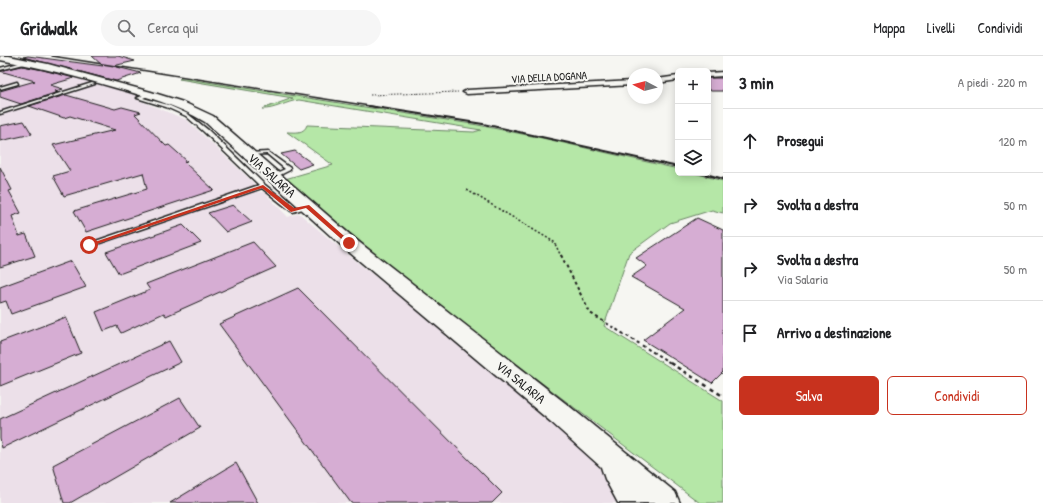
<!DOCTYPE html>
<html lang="it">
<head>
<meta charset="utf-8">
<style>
  body { margin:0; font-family:"Patrick Hand",sans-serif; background:#f6f6f6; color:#202124 }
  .controls { position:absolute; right:12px; top:12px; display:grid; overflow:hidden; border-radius:6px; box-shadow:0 2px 10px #0003 }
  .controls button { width:36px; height:36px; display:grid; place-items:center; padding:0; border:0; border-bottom:1px solid #e0e0e0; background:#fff; color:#202124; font:20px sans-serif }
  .compass { position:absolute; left:627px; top:12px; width:36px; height:36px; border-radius:50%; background:#fff; box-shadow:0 2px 10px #0003; rotate:277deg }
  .stop { position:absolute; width:12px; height:12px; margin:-9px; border:3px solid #c8321e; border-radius:50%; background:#fff }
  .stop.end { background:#c8321e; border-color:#fff; box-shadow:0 1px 4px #0008 }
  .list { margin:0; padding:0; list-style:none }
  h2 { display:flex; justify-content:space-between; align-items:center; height:52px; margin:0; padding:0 16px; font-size:17px }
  h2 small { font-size:13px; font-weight:400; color:#757577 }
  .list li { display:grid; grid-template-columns:26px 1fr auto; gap:12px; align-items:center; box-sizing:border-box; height:64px; padding:0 16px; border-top:1px solid #e0e0e0 }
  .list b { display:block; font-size:15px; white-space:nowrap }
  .list p { margin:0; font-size:13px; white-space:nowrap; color:#757577 }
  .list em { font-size:13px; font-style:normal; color:#757577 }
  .actions { display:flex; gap:8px; padding:12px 16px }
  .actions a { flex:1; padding:9px 0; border:1px solid #c8321e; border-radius:6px; text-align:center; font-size:14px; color:#c8321e }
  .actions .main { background:#c8321e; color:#fff }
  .icon { flex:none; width:22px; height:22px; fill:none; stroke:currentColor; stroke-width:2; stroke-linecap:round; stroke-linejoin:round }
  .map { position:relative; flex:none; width:723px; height:447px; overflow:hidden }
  header { display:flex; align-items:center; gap:24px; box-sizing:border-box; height:56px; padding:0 20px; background:#fff; border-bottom:1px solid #e0e0e0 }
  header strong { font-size:19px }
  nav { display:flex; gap:22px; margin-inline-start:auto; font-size:14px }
  .search { width:280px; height:36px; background:#f6f6f6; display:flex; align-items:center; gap:10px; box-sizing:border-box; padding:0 14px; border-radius:22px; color:#757577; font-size:15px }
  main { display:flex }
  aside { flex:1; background:#fff }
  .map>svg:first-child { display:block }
</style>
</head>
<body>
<header>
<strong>Gridwalk</strong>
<div class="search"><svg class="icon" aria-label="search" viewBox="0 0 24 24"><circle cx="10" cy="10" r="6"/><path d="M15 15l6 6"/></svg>Cerca qui</div>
<nav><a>Mappa</a><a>Livelli</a><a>Condividi</a></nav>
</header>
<main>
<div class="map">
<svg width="723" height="447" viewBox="0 0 723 447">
  <rect width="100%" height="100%" fill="#f6f6f2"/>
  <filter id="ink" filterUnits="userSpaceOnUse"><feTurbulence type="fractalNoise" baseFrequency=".025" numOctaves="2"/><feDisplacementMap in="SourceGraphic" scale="8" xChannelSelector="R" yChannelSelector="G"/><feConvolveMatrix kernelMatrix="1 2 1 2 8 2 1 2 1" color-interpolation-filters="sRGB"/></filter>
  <g filter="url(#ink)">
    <g fill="#ece0e9">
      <path d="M24 8 76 22 92 27 0 55V33L22 26 20 25 0 31V14Z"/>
      <path d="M98 28 139 40 134 42 187 64 257 130 85 187 87 192 251 136H264L288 161 299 157 340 192 541 355 586 397 606 418 624 447H0V59Z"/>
    </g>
    <path fill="#b5e7a7" stroke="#688262" d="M182 22 478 69 542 82 678 113V117H694L723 125V157L712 154 670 167 629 197 604 270 723 345V447H700L410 227 285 123 333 109 287 76C295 76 304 78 307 69L474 76 481 74 299 44C287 45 274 54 262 53L293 42 179 23Z"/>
    <g fill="#d6add3" stroke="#1c1c1c">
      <path d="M28 0 103 10 92 0H118L135 5 113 10 141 17 116 25 23 1Z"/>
      <path d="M22 10 43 14 74 22 50 29 63 33 55 35 58 36 21 48 0 41V35L35 25 0 15Z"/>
      <path d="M708 22H723V35H711L708 33Z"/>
      <path d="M66 39 115 53 122 51 141 56 135 58 166 90 169 89 187 105 184 106 214 134 86 176 74 155 147 133 143 117 64 140 53 120 70 115 53 89 115 74 70 60 64 62 29 50Z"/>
      <path d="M24 65 32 78 0 85V70Z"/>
      <path d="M295 95 313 108 299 113 281 98Z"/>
      <path d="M0 111 12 134 9 135 21 157 12 160 19 180 26 178 35 200 0 211Z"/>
      <path d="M233 149 252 166 226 176 208 157Z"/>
      <path d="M697 162 723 174V316L712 327 643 284 685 252 631 221 647 210 636 202Z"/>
      <path d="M183 169 201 187 119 218 106 196Z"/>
      <path d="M253 186 276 211 166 260 164 257 121 277 117 270 104 275 96 256 150 234 146 228Z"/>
      <path d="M71 205 86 231 11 258 6 245 0 247V231Z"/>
      <path d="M298 232 502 437 492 447H351L219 268Z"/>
      <path d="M66 261 81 297 0 330V286Z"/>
      <path d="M169 285 181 306 2 392 0 382V363Z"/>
      <path d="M180 342 200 372 70 447H64L53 409Z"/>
      <path d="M236 407 258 447H170Z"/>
    </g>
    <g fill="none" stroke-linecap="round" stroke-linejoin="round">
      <defs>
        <g id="lane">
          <path d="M27 5 28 7 0 14V12Z"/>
          <path d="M17 26 18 28 0 33V31Z"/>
          <path d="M92 27 95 28 0 58V56Z"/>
          <path d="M147 38 150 39 143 42 168 49 188 58 208 74 265 129 294 152 307 148 309 149V151L293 156 291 155 262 132 91 190H87L86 189 87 188 259 129 204 76 186 60 166 51 137 42Z"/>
          <path d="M268 96 290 112V114L276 121H272V119L285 113 267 98 249 99 247 98 249 97Z"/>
        </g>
        <g id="street">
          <path d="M723 16V20L708 21V17Z"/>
          <path d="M678 20V24L657 27V23Z"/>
          <path d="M633 25V29L467 38 463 36 467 34Z"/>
        </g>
        <path id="secondary" d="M0 0H9L48 8 151 36 183 46 213 60 355 183 569 350 675 436 680 447H618L605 423 601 411 551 366 343 191 205 66C177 49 147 41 116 32 78 21 39 11 0 4Z"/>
      </defs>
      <use href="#lane" stroke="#1c1c1c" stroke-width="3"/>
      <use href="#street" stroke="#1c1c1c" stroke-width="3"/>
      <use href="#secondary" stroke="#1c1c1c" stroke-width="3"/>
      <path stroke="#1c1c1c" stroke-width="1" stroke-dasharray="1.5 1.5" stroke-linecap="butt" d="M370 39 458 36"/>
      <path stroke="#1c1c1c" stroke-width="1.5" stroke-dasharray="2 2" stroke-linecap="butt" d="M467 134 554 186 561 200"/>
      <path stroke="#1c1c1c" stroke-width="2" stroke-dasharray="3 3" stroke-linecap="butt" d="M561 199 590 257 672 308"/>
      <path stroke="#1c1c1c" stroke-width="2.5" stroke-dasharray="4 4" stroke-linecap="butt" d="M670 307 723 340"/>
      <use href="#lane" fill="#f6f6f2" fill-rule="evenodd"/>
      <use href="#street" fill="#f6f6f2" fill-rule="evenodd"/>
      <use href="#secondary" fill="#f6f6f2" fill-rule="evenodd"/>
      <path stroke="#1c1c1c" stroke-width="1.5" d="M52 0 376 51"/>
      <path stroke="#1c1c1c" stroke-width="2" d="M369 50 483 68 678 111"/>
      <path stroke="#1c1c1c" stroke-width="2.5" d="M701 117 723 123"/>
    </g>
  </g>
  <path fill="#c8321e" d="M263 129 294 152 309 149 352 187 347 188 306 152 291 156 262 132 91 190 86 189Z"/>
  <g text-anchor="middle" stroke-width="4" stroke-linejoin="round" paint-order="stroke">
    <g font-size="11" fill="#1c1c1c" stroke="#f6f6f2">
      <text transform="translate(549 21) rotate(-3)" y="4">VIA DELLA DOGANA</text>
    </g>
    <g font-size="13" fill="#1c1c1c" stroke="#f6f6f2">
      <text transform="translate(272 119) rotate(42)" y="5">VIA SALARIA</text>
      <text transform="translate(521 326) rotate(39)" y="5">VIA SALARIA</text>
    </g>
  </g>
</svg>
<div class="controls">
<button>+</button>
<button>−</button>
<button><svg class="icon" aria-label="layers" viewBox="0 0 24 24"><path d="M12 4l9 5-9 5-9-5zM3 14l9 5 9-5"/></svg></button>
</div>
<svg class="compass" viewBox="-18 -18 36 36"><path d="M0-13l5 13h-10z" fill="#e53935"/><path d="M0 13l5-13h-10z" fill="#757577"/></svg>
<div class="stop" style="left:89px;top:189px"></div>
<div class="stop end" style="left:349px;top:187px"></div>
</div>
<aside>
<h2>3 min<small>A piedi · 220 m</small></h2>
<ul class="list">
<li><svg class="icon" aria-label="ahead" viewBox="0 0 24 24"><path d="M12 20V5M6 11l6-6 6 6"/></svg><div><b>Prosegui</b></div><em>120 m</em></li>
<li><svg class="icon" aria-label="right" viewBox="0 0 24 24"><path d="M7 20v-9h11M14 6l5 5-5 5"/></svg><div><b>Svolta a destra</b></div><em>50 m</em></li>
<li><svg class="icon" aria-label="right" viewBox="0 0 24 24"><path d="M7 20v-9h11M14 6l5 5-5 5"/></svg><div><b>Svolta a destra</b><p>Via Salaria</p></div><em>50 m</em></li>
<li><svg class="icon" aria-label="arrive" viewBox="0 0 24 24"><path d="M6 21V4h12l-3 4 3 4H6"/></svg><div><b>Arrivo a destinazione</b></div></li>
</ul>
<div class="actions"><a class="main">Salva</a><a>Condividi</a></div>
</aside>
</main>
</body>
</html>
